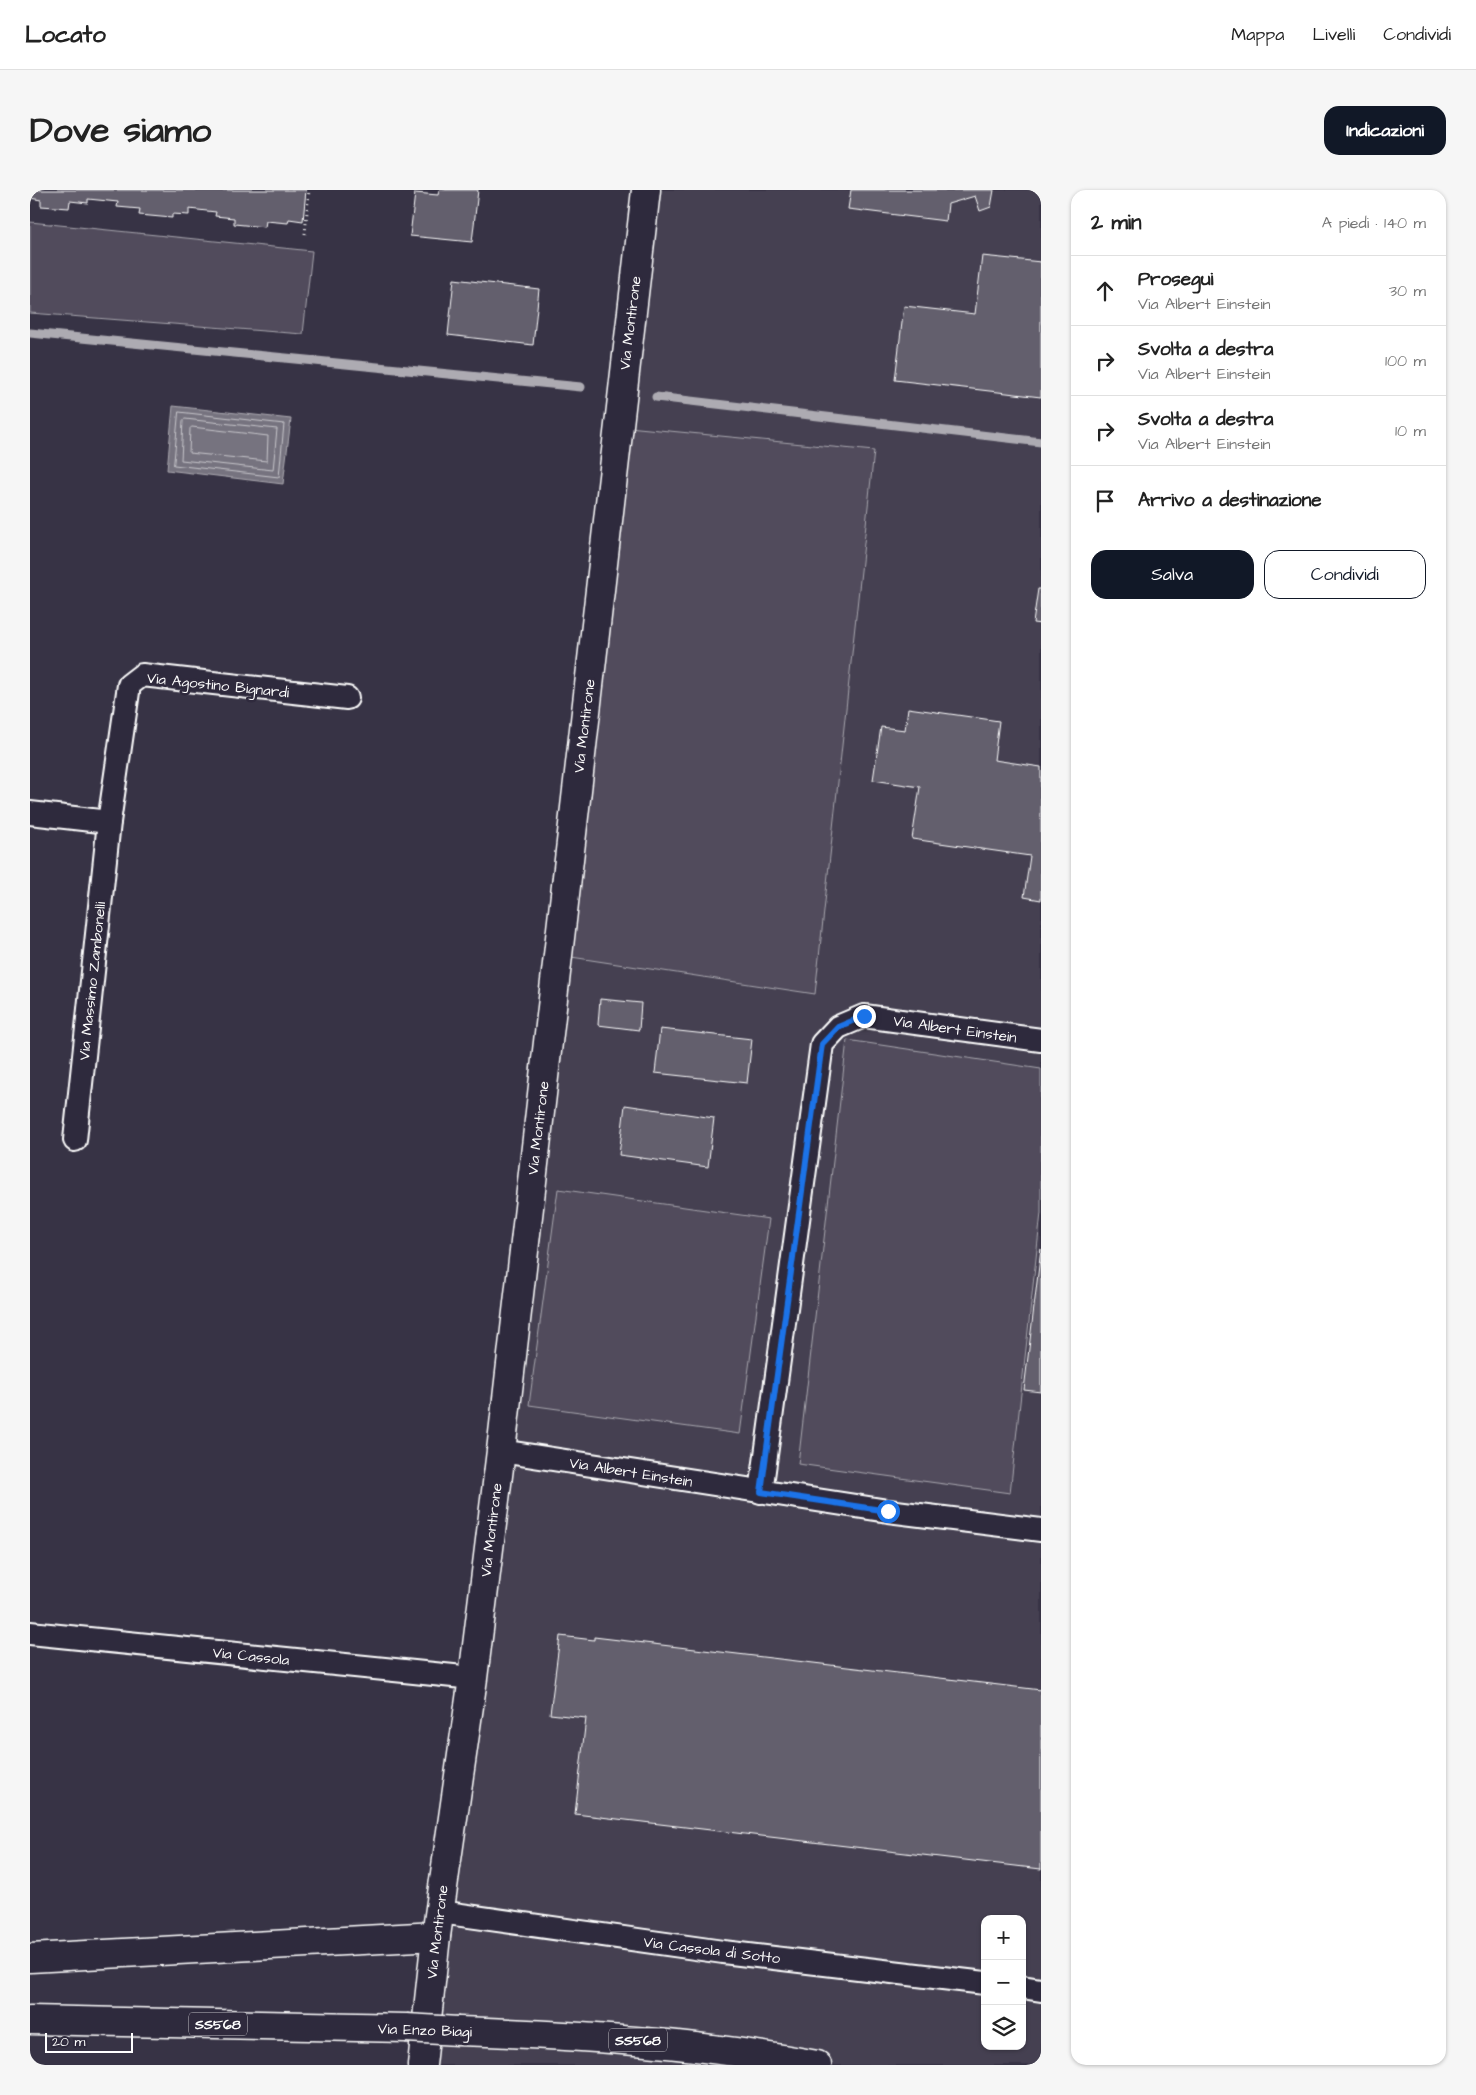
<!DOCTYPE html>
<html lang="it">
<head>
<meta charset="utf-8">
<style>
  body { margin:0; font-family:"Architects Daughter",sans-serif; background:#f6f6f6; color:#222 }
  .controls { position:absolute; right:15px; bottom:15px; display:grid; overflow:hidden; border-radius:10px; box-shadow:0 1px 4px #0004 }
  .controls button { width:45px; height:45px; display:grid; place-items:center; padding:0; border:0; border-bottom:1px solid #e0e0e0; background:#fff; color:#222; font:25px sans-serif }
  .scale { position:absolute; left:15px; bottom:12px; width:88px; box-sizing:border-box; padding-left:5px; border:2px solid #fff; border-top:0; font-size:14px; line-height:18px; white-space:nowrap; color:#fff; -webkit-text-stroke:4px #2f2a3d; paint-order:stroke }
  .stop { position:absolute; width:15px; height:15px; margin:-11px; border:4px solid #1a73e8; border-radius:50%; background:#fff }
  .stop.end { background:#1a73e8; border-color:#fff; box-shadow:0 1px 5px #0008 }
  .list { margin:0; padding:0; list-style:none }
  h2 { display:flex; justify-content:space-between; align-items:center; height:65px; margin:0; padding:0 20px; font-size:21px }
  h2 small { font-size:16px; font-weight:400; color:#767676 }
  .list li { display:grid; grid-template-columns:32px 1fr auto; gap:15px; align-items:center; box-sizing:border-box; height:70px; padding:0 20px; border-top:1px solid #e0e0e0 }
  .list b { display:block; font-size:19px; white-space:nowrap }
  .list p { margin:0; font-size:16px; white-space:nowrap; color:#767676 }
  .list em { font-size:16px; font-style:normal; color:#767676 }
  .actions { display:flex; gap:10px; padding:15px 20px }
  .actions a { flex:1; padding:11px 0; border:1px solid #111827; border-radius:15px; text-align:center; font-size:18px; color:#111827 }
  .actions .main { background:#111827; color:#fff }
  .icon { flex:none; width:28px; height:28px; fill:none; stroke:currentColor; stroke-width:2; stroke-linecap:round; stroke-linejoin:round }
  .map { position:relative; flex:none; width:1011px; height:1875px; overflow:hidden; border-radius:15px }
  header { display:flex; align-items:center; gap:30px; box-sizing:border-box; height:70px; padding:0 25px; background:#fff; border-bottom:1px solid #e0e0e0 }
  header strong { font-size:24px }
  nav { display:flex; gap:28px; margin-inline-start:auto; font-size:18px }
  .intro { display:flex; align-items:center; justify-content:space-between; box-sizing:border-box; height:120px; padding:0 30px }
  h1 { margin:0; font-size:35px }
  .button { padding:12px 22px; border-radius:15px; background:#111827; color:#fff; font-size:18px; font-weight:700 }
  main { display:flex; gap:30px; padding:0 30px }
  aside { flex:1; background:#fff; border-radius:15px; box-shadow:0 1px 4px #0004 }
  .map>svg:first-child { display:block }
</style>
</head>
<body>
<header>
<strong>Locato</strong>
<nav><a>Mappa</a><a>Livelli</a><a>Condividi</a></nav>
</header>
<div class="intro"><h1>Dove siamo</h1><a class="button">Indicazioni</a></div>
<main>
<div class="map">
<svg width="1011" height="1875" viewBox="0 0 1011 1875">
  <rect width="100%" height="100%" fill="#373345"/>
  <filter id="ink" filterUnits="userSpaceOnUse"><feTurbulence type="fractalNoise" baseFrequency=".02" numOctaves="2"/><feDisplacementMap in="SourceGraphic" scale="10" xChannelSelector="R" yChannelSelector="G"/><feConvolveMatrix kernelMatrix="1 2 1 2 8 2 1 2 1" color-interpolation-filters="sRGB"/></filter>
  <g filter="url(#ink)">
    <path fill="#444051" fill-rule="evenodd" d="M622 0H1011V1875H384ZM955 1729H992V1856H955Z"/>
    <g fill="#514c5c" stroke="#a8a6ae">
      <path d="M0 32 282 61 273 144 0 123Z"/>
      <path d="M588 236 844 261 785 804 528 765Z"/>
      <path d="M817 850 1011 879V1023L980 1303 768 1274Z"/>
      <path d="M528 999 739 1029 710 1244 499 1215Z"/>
    </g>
    <path fill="#76737f" stroke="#adabb2" d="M143 216 261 229 253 294 137 280Z"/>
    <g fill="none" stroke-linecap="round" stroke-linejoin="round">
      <g stroke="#c8c7cc" stroke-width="1">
        <path d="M149 222 254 234 249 287 144 275Z"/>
        <path d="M155 229 247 239 243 280 151 270 153 231Z"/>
        <path d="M162 237 238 246 237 271 159 263 160 239Z"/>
      </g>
      <g stroke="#adabb2" stroke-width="9">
        <path d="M0 143 551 197"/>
        <path d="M626 207 1011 252"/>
      </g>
    </g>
    <g fill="#635f6d" stroke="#fff">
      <path d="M0 0H276L273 31 259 29 258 33 236 31 235 37 204 34V28L185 26 186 22 159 19V25L142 24V28L109 25 110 19 87 17 88 12 58 9V13L40 11 39 18 11 16V10L0 8Z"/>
      <path d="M409 0H448L442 52 380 46 385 3 408 5Z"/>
      <path d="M821 0H964L961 17 950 21 945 6 918 14 916 31 818 19Z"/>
      <path d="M952 66 1011 72V207L865 190 874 116 945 124Z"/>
      <path d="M424 89 509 99 503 155 418 145Z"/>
      <path d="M1008 399H1011V434L1003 433Z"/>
      <path d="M878 518 969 531 964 570 1011 577V710L994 707 1000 666 882 649 890 597 843 590 851 537 875 540Z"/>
      <path d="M570 809 611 813 609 840 568 835Z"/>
      <path d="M630 839 722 849 717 893 625 883Z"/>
      <path d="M595 915 684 928 678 977 589 965Z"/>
      <path d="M1011 1059V1202L994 1200Z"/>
      <path d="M530 1446 564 1450V1447L1011 1500V1679L545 1624 556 1528 520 1524Z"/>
    </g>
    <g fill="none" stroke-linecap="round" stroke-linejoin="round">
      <defs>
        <g id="street">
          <path d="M0 623 79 632 99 495 112 485 317 508"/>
          <path d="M45 950 79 632"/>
          <path d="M471 1261 858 1321 1011 1340"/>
          <path d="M731 1302 792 854 808 837 834 826 1011 850"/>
          <path d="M0 1443 443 1488"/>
          <path d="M410 1722 693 1762 955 1793"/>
          <path d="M992 1797 1011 1800"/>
        </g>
        <path id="secondary" d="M392 1875 406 1746 443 1488 471 1261 616 0"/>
        <g id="primary">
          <path d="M0 1768 406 1746"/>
          <path d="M0 1830 376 1838"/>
          <path d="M428 1841C549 1845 668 1853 787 1875"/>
        </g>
      </defs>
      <use href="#street" stroke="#fff" stroke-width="26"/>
      <use href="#secondary" stroke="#fff" stroke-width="31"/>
      <use href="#primary" stroke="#fff" stroke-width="31"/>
      <path stroke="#fff" stroke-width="3" stroke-dasharray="1 4" stroke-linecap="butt" d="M275 44 279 0"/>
      <use href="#street" stroke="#2f2a3d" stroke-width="22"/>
      <use href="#secondary" stroke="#2f2a3d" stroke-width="28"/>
      <use href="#primary" stroke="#2f2a3d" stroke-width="28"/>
      <defs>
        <path id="primary-bridge" d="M376 1838 428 1841"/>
      </defs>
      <use href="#primary-bridge" stroke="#fff" stroke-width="31" stroke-linecap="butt"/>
      <use href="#primary-bridge" stroke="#2f2a3d" stroke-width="28"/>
    </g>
  </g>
  <g fill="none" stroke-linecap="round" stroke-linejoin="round" filter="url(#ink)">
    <path stroke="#1a73e8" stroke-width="6" d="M834 826 808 837 792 854 731 1302 858 1321"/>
  </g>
  <g text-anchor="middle" stroke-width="5" stroke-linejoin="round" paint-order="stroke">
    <g fill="#2f2a3d" stroke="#c1bfc5" stroke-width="1">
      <rect x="159" y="1822.5" width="58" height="23" rx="4"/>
      <rect x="579" y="1838.5" width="58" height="23" rx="4"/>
    </g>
    <g font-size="14" font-weight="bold" fill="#fff">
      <text x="188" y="1839">SS568</text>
      <text x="608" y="1855">SS568</text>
    </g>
    <g font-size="15" fill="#fff" stroke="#2f2a3d">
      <text transform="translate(600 133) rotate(-83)" y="5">Via Montirone</text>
      <text transform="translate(188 495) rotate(6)" y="5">Via Agostino Bignardi</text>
      <text transform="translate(554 536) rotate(-83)" y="5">Via Montirone</text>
      <text transform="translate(62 791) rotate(-84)" y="5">Via Massimo Zambonelli</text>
      <text transform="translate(925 839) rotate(8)" y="5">Via Albert Einstein</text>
      <text transform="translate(508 938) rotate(-83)" y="5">Via Montirone</text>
      <text transform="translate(601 1282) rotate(9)" y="5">Via Albert Einstein</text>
      <text transform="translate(461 1340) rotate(-83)" y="5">Via Montirone</text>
      <text transform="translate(221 1466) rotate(6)" y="5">Via Cassola</text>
      <text transform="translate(407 1742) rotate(-83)" y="5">Via Montirone</text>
      <text transform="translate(682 1760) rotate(7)" y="5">Via Cassola di Sotto</text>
      <text transform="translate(395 1840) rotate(2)" y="5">Via Enzo Biagi</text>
    </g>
  </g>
</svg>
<div class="controls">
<button>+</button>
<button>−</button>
<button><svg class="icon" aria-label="layers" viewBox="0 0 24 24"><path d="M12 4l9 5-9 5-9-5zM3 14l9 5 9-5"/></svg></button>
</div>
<div class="scale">20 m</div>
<div class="stop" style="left:858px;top:1321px"></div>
<div class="stop end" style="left:834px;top:826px"></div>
</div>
<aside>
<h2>2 min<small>A piedi · 140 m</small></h2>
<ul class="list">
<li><svg class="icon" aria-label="ahead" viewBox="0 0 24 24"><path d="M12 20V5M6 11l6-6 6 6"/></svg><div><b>Prosegui</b><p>Via Albert Einstein</p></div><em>30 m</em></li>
<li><svg class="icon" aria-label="right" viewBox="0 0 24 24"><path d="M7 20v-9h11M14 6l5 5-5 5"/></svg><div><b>Svolta a destra</b><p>Via Albert Einstein</p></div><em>100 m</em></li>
<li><svg class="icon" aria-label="right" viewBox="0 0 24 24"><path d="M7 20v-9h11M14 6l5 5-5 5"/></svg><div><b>Svolta a destra</b><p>Via Albert Einstein</p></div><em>10 m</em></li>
<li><svg class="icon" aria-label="arrive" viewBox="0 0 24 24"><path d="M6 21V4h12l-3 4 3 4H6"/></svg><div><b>Arrivo a destinazione</b></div></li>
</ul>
<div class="actions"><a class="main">Salva</a><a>Condividi</a></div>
</aside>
</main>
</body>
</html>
